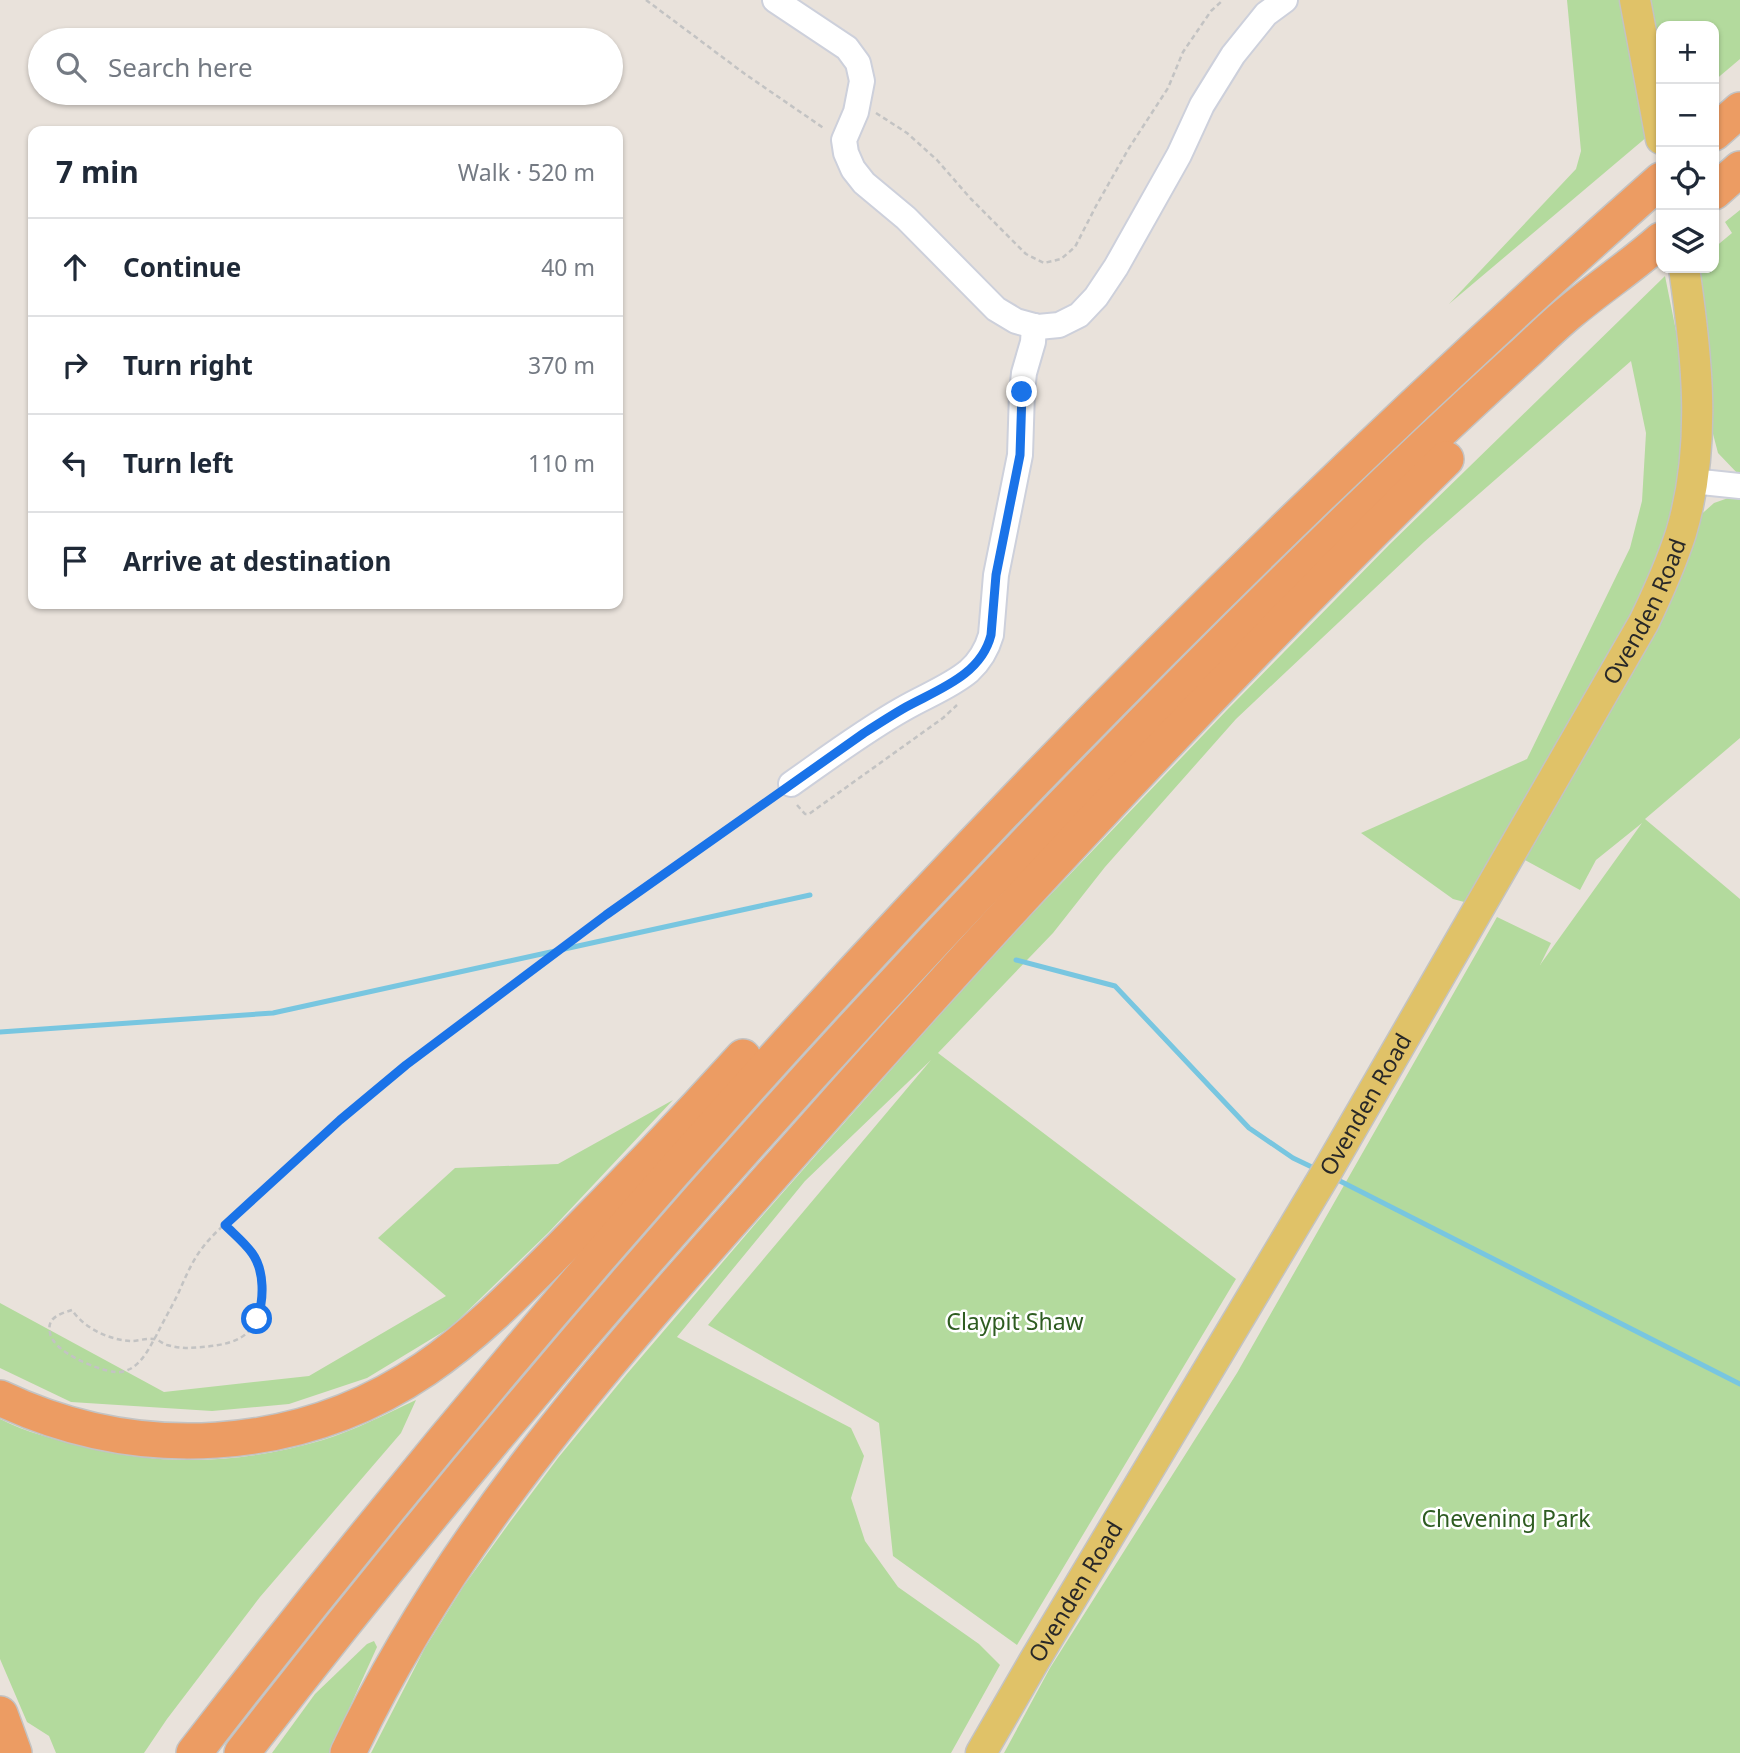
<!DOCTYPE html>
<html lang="en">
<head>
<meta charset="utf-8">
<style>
  body { margin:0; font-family:"Noto Sans",sans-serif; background:#f6f6f7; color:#1f2937 }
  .controls { position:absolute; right:21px; top:21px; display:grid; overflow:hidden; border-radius:14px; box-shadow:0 2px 5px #0004 }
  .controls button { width:63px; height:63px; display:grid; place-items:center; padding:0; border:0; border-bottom:2px solid #e0e1e3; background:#fff; color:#1f2937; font:35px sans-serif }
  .stop { position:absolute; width:21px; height:21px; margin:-16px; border:5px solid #1a73e8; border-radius:50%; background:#fff }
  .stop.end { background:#1a73e8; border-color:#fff; box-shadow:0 2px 7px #0008 }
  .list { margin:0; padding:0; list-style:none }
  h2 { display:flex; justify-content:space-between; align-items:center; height:91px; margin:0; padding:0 28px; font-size:30px }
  h2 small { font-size:23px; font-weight:400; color:#747a83 }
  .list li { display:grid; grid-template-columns:46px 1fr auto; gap:21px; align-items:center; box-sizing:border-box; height:98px; padding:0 28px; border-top:2px solid #e0e1e3 }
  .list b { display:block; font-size:26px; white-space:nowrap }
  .list em { font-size:23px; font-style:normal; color:#747a83 }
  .icon { flex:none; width:38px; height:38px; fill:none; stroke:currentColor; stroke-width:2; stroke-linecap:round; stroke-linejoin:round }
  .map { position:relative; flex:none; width:1740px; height:1753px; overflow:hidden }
  .search { position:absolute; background:#fff; box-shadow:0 2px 5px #0004; left:28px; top:28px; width:595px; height:77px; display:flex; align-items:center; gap:18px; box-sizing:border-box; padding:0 24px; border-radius:38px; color:#747a83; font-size:26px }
  .panel { position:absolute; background:#fff; box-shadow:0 2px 5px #0004; left:28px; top:126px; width:595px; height:483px; border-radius:14px }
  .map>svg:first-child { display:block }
</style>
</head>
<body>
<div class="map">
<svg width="1740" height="1753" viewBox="0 0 1740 1753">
  <rect width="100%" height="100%" fill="#e9e2db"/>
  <g fill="#b3da9d">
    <path d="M1567 0H1740V59L1714 81V26H1661V125L1449 304 1576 169 1581 151Z"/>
    <path d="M1740 210V476L1718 453 1712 430V397L1706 319 1699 268H1714V248L1732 233 1725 222Z"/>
    <path d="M1665 276 1677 336 1685 387 1686 434 1675 507 1657 569 1468 903 1453 899 1361 833 1527 759 1630 548 1642 501 1646 433 1631 361 1424 542 1236 719 1105 867 1053 933 938 1053 1236 1279 1017 1645 893 1556 879 1423 708 1325 931 1060 805 1181 677 1337 851 1428 864 1456 851 1498 865 1541 898 1587 979 1644 1000 1665 951 1753H371L425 1648 463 1587 510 1522 558 1458 626 1375 757 1222 986 962 1227 710 1389 545Z"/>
    <path d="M1734 496H1740V738L1645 819 1740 899V1753H1004L1050 1668 1237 1373 1497 917 1551 943 1540 965 1642 823 1596 860 1580 890 1523 859 1696 519 1714 503Z"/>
    <path d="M673 1100 548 1233 451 1327 367 1378 289 1404 212 1411 71 1402 0 1368V1303L164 1392 309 1376 446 1296 378 1238 455 1168 558 1164Z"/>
    <path d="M416 1400 401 1433 260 1597 167 1719 144 1753H56L49 1736 27 1722 0 1659V1419C25 1432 54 1439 81 1446 164 1467 241 1464 323 1440 355 1430 386 1414 416 1400Z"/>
    <path d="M374 1641 377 1647 329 1753H272L315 1694 367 1644Z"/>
  </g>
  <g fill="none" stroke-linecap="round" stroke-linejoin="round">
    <g stroke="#78c6e0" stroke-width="5">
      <path d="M1016 960 1115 986 1249 1128 1293 1158 1316 1169"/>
      <path d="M0 1032 273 1013 810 895"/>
      <path d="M1334 1178 1740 1384"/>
    </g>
    <defs>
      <g id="minor">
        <path d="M775 0 847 48 858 63 862 81 856 112 844 140 846 153 853 169 864 183 906 218 996 309 1016 321 1038 327 1059 325 1079 315 1096 297 1116 267 1179 155 1202 105 1233 55 1266 14 1285 0"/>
        <path d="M1692 481 1740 486"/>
        <path d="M791 784C828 758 864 731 903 709 925 696 950 687 969 671 980 661 987 649 991 635L996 575 1020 455 1022 392 1024 373 1033 342 1034 326"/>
      </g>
      <g id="major">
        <path d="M1635 0 1661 139"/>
        <path id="s1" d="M981 1753 1033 1663 1329 1168 1644 622C1658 593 1671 564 1681 533 1707 446 1697 356 1684 268"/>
      </g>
      <g id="highway">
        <path d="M1714 133 1740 110"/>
        <path d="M1714 192 1740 169"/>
        <path d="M0 1398C137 1463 298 1455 425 1369 475 1335 518 1291 560 1249 623 1186 684 1122 743 1057"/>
        <path d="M0 1714 14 1753"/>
        <path d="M194 1753C633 1185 1124 656 1661 180"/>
        <path d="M242 1753C485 1439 745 1138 1019 851 1154 710 1291 572 1433 438 1463 410 1494 381 1525 353 1540 339 1555 324 1571 311 1601 286 1633 265 1661 240"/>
        <path d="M348 1753C452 1530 621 1346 783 1163 996 921 1216 685 1446 459"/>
      </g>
    </defs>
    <use href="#minor" stroke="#cdd0db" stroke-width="28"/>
    <use href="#major" stroke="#c3c3c3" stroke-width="33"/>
    <use href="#highway" stroke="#c3c3c3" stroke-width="38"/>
    <g stroke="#c3c3c3" stroke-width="2.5" stroke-dasharray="5 3.5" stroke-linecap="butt">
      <path d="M646 0 745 74 825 129"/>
      <path d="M876 113 907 133 937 160 971 199 1026 254 1044 263 1061 259 1075 247 1096 206 1129 148 1168 88 1183 52 1211 11 1223 0"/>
      <path d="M797 805 805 814H809L943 718 957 705"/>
      <path d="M225 1225C234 1234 248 1244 254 1256 267 1279 267 1323 240 1338 226 1346 204 1347 188 1348 181 1348 174 1347 167 1345 162 1343 157 1339 153 1339 146 1338 138 1341 131 1341 109 1340 84 1328 72 1310 66 1312 58 1314 53 1319 49 1323 49 1328 50 1333 53 1352 97 1370 115 1372 120 1373 126 1371 130 1369 143 1362 149 1348 156 1336 163 1322 171 1308 178 1294 185 1278 192 1261 203 1247 212 1235 225 1224 236 1214 262 1190 289 1166 315 1143 345 1116 375 1089 407 1064 444 1034 483 1006 521 978 604 916 689 855 774 796"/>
    </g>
    <use href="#minor" stroke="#fff" stroke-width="24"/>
    <use href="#major" stroke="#e0c268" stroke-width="30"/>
    <use href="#highway" stroke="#ec9c63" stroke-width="35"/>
  </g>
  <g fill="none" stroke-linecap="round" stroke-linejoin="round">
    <path stroke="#1a73e8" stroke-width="9" d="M257 1319C264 1300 265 1271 252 1253 245 1243 234 1234 225 1225L340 1120 406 1065 606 915 864 733C878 724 892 715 906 707 939 689 981 675 991 635L996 575 1020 455 1022 392"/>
  </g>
  <g text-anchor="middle" stroke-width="5" stroke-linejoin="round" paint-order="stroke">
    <g font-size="23" fill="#282828" stroke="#fff">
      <text dy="8" stroke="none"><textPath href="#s1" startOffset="1321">Ovenden Road</textPath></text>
      <text dy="8" stroke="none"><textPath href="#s1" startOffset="754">Ovenden Road</textPath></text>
      <text dy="8" stroke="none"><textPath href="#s1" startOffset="187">Ovenden Road</textPath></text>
    </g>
    <g font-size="23" fill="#2e5c21" stroke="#fff">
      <text x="1015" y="1330">Claypit Shaw</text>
      <text x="1506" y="1527">Chevening Park</text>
    </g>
  </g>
</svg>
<div class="controls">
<button>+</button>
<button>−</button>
<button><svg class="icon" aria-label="locate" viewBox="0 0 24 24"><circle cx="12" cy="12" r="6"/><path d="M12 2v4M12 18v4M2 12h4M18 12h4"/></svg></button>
<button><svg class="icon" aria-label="layers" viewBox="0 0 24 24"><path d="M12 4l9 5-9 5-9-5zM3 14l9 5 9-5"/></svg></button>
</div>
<div class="stop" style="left:257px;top:1319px"></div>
<div class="stop end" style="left:1022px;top:392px"></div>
<div class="search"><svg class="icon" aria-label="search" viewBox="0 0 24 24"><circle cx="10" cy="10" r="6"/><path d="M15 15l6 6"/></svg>Search here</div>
<section class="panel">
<h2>7 min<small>Walk · 520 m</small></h2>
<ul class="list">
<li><svg class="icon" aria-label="ahead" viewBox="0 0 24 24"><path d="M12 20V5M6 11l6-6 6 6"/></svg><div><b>Continue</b></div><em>40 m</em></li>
<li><svg class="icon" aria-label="right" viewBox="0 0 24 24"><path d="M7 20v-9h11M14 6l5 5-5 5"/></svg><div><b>Turn right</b></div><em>370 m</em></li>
<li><svg class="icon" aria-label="left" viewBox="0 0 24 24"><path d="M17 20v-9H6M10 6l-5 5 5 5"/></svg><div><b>Turn left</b></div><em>110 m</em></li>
<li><svg class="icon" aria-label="arrive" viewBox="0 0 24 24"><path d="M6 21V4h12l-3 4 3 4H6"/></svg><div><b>Arrive at destination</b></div></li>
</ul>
</section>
</div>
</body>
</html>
